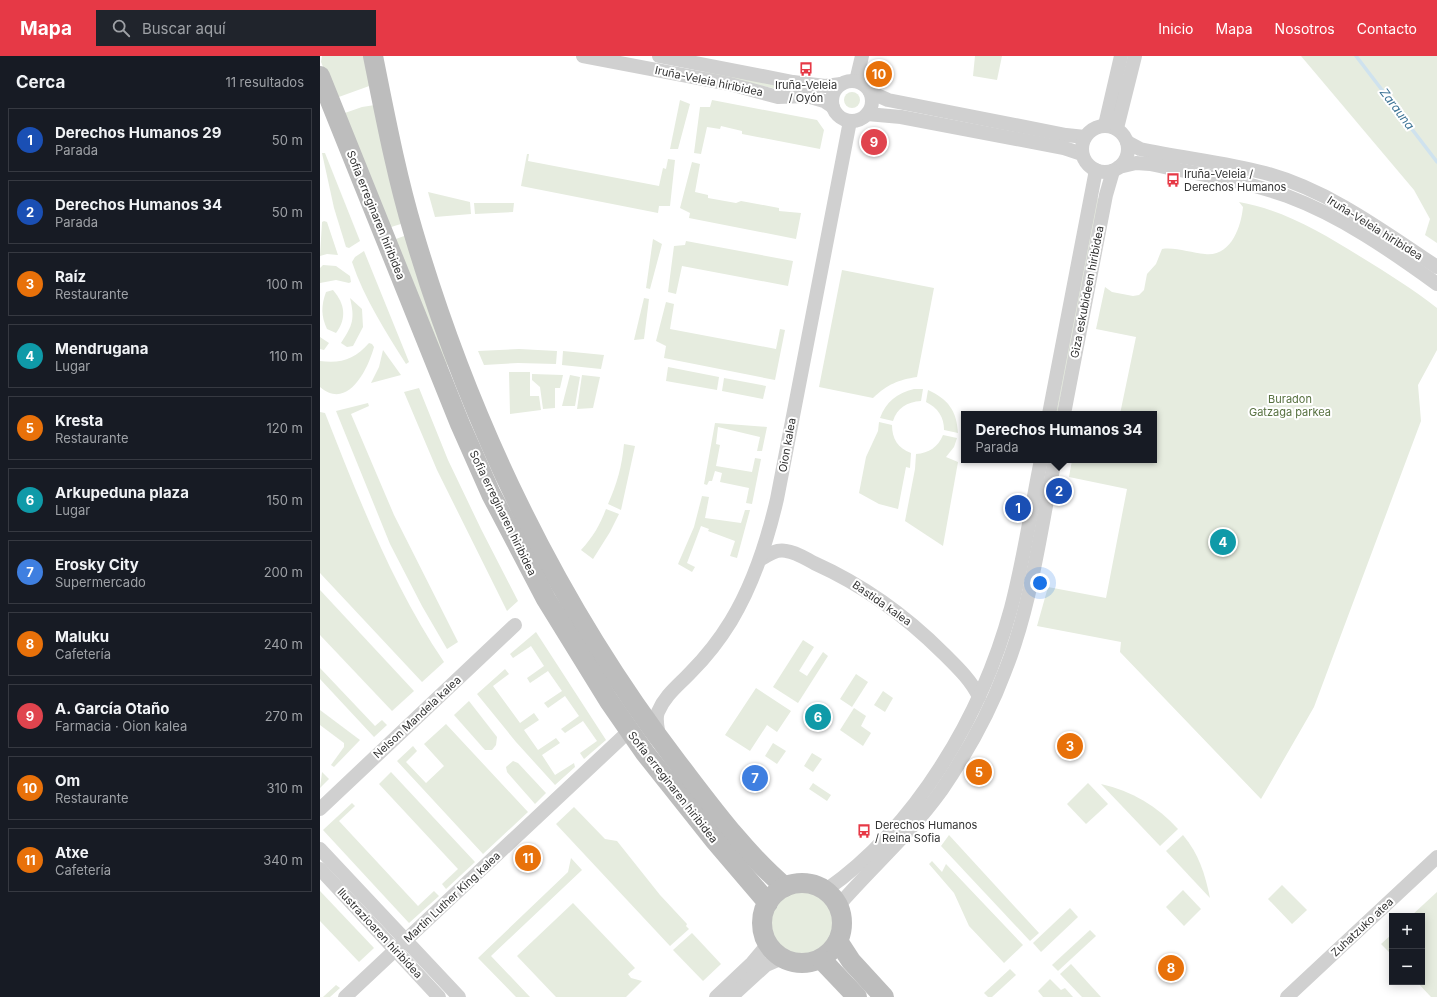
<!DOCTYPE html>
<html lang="es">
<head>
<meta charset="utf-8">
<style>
  body { margin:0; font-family:Inter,sans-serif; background:#20242c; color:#f1f3f6 }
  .controls { position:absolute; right:12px; bottom:12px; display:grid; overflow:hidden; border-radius:0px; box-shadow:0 2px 10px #0003 }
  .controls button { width:36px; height:36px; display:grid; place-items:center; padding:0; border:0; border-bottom:1px solid #363941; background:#171b24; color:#f1f3f6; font:20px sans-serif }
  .you { position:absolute; left:720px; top:527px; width:14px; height:14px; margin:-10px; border:3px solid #fff; border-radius:50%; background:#1a73e8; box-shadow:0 0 0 6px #1a73e833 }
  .badge { display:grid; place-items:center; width:26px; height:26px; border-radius:50%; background:#e63946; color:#fff; font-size:13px; font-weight:700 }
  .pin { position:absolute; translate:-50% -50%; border:2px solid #fff; box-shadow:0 1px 4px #0006 }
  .popup { position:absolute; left:641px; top:355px; width:196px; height:52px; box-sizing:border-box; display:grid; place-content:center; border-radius:0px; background:#171b24; filter:drop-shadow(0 1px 3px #0005); font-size:13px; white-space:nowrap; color:#9ea1a6 }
  .popup b { font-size:15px; color:#f1f3f6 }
  .popup::after { content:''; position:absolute; left:50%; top:100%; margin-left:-8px; border:8px solid transparent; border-top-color:#171b24 }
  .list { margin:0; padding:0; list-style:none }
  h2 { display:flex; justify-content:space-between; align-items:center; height:52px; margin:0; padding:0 16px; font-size:17px }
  h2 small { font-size:13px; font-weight:400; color:#9ea1a6 }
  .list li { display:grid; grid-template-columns:26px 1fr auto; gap:12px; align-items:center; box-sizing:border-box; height:64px; margin:0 8px 8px; padding:0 8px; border:1px solid #363941; border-radius:0px }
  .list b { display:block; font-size:15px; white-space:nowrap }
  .list p { margin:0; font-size:13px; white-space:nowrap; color:#9ea1a6 }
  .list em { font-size:13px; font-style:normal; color:#9ea1a6 }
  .icon { flex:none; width:22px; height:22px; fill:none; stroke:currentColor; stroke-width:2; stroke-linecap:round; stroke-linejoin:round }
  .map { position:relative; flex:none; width:1117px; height:941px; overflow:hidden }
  header { display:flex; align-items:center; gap:24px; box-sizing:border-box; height:56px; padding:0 20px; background:#e63946; color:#fff }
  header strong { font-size:19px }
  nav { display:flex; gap:22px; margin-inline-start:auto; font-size:14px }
  .search { width:280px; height:36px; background:#20242c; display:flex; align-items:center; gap:10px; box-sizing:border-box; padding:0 14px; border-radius:0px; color:#9ea1a6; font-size:15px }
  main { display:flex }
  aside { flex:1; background:#171b24 }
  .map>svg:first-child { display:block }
</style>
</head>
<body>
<header>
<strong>Mapa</strong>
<div class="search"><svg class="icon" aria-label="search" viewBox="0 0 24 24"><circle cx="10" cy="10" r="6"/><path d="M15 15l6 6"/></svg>Buscar aquí</div>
<nav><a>Inicio</a><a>Mapa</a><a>Nosotros</a><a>Contacto</a></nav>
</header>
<main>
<aside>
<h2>Cerca<small>11 resultados</small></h2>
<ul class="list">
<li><span class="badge" style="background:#1a4fb4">1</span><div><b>Derechos Humanos 29</b><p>Parada</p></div><em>50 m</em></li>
<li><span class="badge" style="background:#1a4fb4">2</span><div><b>Derechos Humanos 34</b><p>Parada</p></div><em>50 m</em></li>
<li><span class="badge" style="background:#e8710a">3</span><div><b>Raíz</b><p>Restaurante</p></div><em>100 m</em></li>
<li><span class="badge" style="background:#0f9aa8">4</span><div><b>Mendrugana</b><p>Lugar</p></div><em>110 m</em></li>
<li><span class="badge" style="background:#e8710a">5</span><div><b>Kresta</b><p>Restaurante</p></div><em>120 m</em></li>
<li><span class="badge" style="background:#0f9aa8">6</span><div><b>Arkupeduna plaza</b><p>Lugar</p></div><em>150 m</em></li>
<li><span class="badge" style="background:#3f7fe0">7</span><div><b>Erosky City</b><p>Supermercado</p></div><em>200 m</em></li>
<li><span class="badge" style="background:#e8710a">8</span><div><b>Maluku</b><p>Cafetería</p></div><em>240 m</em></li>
<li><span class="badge" style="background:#e0444e">9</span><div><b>A. García Otaño</b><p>Farmacia · Oion kalea</p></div><em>270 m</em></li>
<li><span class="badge" style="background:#e8710a">10</span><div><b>Om</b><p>Restaurante</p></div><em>310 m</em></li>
<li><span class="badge" style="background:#e8710a">11</span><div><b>Atxe</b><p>Cafetería</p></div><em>340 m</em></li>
</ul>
</aside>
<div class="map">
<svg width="1117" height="941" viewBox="0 0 1117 941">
  <rect width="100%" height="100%" fill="#fff"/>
  <g fill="#e6ecdf">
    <path d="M2 0H46L52 29 16 42 1 6Z"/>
    <path d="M655 0H682L677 24 653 20Z"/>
    <path d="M981 0H1117V187L1105 179 1110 163 1094 134Z"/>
    <path d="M386 15 485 34 484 38 385 19Z"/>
    <circle cx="532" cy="44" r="8"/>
    <path d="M360 44 370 48 358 93H350Z"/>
    <path d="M392 44 497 64 504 74 500 93 422 78V75L401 70 400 73 387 71 381 98 374 97 380 51H390Z"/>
    <path d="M55 49 84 167 68 172 22 58 42 51Z"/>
    <path d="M2 97H5L40 185 29 192 26 191 14 152Z"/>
    <path d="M207 98H209L208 105 339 130 343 112 346 113 348 103 355 104 350 150H339L338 157 201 130Z"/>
    <path d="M372 106 380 108 375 136 388 139V142L416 147 421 145 459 152V155L481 157 476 183 369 162 370 157 360 152Z"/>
    <path d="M108 136 150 146 151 158 115 161Z"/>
    <path d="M776 142 781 143 737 358H735Z"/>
    <path d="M919 146C964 154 1002 177 1041 201 1067 217 1093 233 1117 252V294L1098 329 1101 365 994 651 941 743 800 596 801 586 717 570 728 531 786 542 807 433 749 421 752 404H834V358H800L816 281 776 273 785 231 792 236 813 240 819 239 824 234 827 218 836 208 842 193C856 191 871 197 885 198 911 201 921 171 923 151Z"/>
    <path d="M194 147 193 156 155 158 154 147Z"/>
    <path d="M4 165 7 166 18 199 7 198 0 200 2 166Z"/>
    <path d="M87 179 130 308 123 311 73 184Z"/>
    <path d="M333 183 342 188 330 233 326 232Z"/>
    <path d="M366 185 473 205 468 230 362 210 356 238 348 236 354 190 365 189Z"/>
    <path d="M44 195 89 306 86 308C66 276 44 242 32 206L35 201Z"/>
    <path d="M3 209 16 210 30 220 31 226 29 227 16 224 0 227V212Z"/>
    <path d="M522 214 614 232 597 321C578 324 568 328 553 342L499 331Z"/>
    <path d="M13 234C25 248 27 262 16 277L7 273C1 260 1 250 6 236Z"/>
    <path d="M30 242 42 253 43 271 33 290 27 291 21 287C33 269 35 263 30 242Z"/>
    <path d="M324 242 329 243 324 283 314 284Z"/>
    <path d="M346 246 354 248 350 273 456 293 460 273 465 274 455 324 344 302 346 290 336 285Z"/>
    <path d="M0 281 9 287 4 294 0 293Z"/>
    <path d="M49 287 52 288 54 291C48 313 28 355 0 331V305C21 308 35 303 49 287Z"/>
    <path d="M199 293 237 295 236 308 198 307 164 309 158 295Z"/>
    <path d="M63 294 81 319 51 327 59 311Z"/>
    <path d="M243 295 284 299 281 313 242 309Z"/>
    <path d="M348 311 399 321 397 334 346 325Z"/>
    <path d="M189 316H210V340H219L221 354 190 358Z"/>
    <path d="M212 318 243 319 240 332H235V352L223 353 220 331 212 324Z"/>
    <path d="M250 319 260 321 255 350H242Z"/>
    <path d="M262 319 280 321 273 352 257 353Z"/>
    <path d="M404 322 446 330 443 343 402 335Z"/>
    <path d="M99 332 128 404 161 473 198 545 187 555 117 414 84 336Z"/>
    <path d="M594 333H603L601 345C587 346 577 352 573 365L560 362C566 346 577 337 594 333Z"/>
    <path d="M608 334C628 343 637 355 638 377L624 374C624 361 618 352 606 346Z"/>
    <path d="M48 347 49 350 31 358 74 459 138 586 127 593 102 550 70 488 16 355Z"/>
    <path d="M0 356 5 357C39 443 72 529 124 606L102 626 0 517Z"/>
    <path d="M559 366 572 369C572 383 578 392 591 397L590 412 586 411 578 453 559 448 539 437 546 401 558 375Z"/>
    <path d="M395 367 447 371 442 395H437L440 381 398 371 396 388 400 389 396 410 432 416 435 402 441 403 432 448 426 447 429 432 400 426 402 417 395 415 392 425H389L387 429 384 428Z"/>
    <path d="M623 379 637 382 634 391 626 401 638 406 623 490 585 465 595 413 596 398C609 397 618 391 623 379Z"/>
    <path d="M304 388 315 390 301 454 288 448C297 428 302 410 304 388Z"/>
    <path d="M382 440 389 441 385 462 421 467 425 454H430L417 502 410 500 415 485 388 475 389 473 381 470 367 507 375 511 372 516 358 508 374 471Z"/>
    <path d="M286 453 299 458 290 476 273 503 261 494C273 481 280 469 286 453Z"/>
    <path d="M0 534 94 635 72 655 0 579Z"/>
    <path d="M216 576 286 684 264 703 260 697 277 685 263 665 245 677 241 673 259 660 245 640 228 652 224 647 242 635 228 615 210 627 207 622 224 610 211 590 193 602 190 598Z"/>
    <path d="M483 584 494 591 479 615 487 620 503 596 508 600 478 647 453 631Z"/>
    <path d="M0 612 55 670 62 664 67 669 54 681 0 623Z"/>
    <path d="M185 613 189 618 173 630 200 667 214 657 219 664 204 674 218 694 236 682 240 687 222 699 235 719 254 707 255 711 235 729 196 686 157 638Z"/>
    <path d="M536 618 548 626 532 651 520 643Z"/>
    <path d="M436 632 471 655 457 676 447 669 430 695 405 679Z"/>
    <path d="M563 635 573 642 565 656 554 649Z"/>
    <path d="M149 645 177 681 176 689 172 694H165L134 659Z"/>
    <path d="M534 652 546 660 541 670 551 677 543 690 520 674Z"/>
    <path d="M0 654 40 684 14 711 11 709 24 691V687L0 669Z"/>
    <path d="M126 668 208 756 163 798 77 705 93 690 97 695 86 706 106 727 124 710 104 688Z"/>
    <path d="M453 687 466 695 457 708 445 700Z"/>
    <path d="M492 697 502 703 493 716 484 710Z"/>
    <path d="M193 705 198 707 226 737 215 748 187 716 186 711Z"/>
    <path d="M2 716 9 723 0 732Z"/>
    <path d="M71 716 155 806 126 833 122 828 138 813 59 728Z"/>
    <path d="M493 727 511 739 507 745 489 733Z"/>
    <path d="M768 727 788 748 766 768 747 748Z"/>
    <path d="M781 728C812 735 837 750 858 773L840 790Z"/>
    <path d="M32 747 35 750 19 765 98 850 114 835 119 840 89 867 3 774Z"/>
    <path d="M254 751 285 783 297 785 340 839 367 868 366 870 369 873 350 890 236 768Z"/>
    <path d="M629 779 719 877 710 885 621 790Z"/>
    <path d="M863 779C879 798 885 818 890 842L846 795Z"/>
    <path d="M251 802 262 814 171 900 210 941H196L158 902 248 816Z"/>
    <path d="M612 805 622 816 626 808 703 889 684 907 649 870 634 837 609 808Z"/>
    <path d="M962 829 987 854 972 868 948 843Z"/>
    <path d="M863 834 881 853 864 870 846 851Z"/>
    <path d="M0 835 54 892 39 906 0 865Z"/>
    <circle cx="482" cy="869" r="33"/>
    <path d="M1117 836V941H1111L1097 926H1102V860H1091Z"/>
    <path d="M253 847 315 912 308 918 311 922 322 925 306 941H236L197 900Z"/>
    <path d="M750 852 758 861 721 896 713 887Z"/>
    <path d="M770 874 776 880 738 915 732 909Z"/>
    <path d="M372 877 401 908 383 925 353 894Z"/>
    <path d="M1072 878V899L1061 888Z"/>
    <path d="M751 908 781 941H762L740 918Z"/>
    <path d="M690 913 696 919 672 941H668L664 937Z"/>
    <path d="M730 923 741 934 745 932 753 941H723L718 935Z"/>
    <path d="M16 929 20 932 10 941H3Z"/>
  </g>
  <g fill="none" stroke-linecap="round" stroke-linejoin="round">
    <path stroke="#cfe2ee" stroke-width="3.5" d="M1036 0 1117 106"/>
    <g stroke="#d0d0d0" stroke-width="14">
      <path d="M263 0 410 28 458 41 487 40 504 45 513 51"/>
      <path d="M339 0 473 26 505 30 521 28"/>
      <path d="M536 25 542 0"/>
      <circle cx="532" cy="45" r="20"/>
      <path d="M550 36 568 44 746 79 765 81"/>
      <path d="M547 58 581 61 744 92 762 98"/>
      <path d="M785 69 801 0"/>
      <circle cx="785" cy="93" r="23"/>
      <path d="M797 72 815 0"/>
      <path d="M807 86 820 93C861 102 904 106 945 117 1008 134 1063 175 1117 211"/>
      <path d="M799 111 816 107 830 108C876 118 923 124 967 140 1021 160 1070 194 1117 228"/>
      <path d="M729 358 776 114"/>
      <path d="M744 358 786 139 793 115"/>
      <path d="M441 503C449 498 457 493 466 495 476 496 486 503 494 507 543 529 585 559 623 597 637 611 651 624 659 641"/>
      <path d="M339 680C338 673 335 663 338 656 345 639 359 629 371 616 386 601 400 583 411 565 434 527 447 486 457 443L530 65"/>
      <path d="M0 753 195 569"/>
      <path d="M0 793 139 941"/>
      <path d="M0 813 119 941"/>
      <path d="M506 834C597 770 662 659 691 552 704 503 711 453 721 404"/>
      <path d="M519 849C553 810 590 778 621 735 647 697 669 658 685 615 712 548 720 474 735 404"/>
      <path d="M25 941 309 675"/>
      <path d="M396 941 432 907 448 888"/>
      <path d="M411 941 446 909 462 902"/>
      <path d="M967 941 1117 801"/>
    </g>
    <g stroke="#bdbdbd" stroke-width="20">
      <path d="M53 0C65 59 76 118 93 175 149 365 236 548 357 706 390 749 423 795 465 831"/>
      <path d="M0 20 140 368 171 438 226 543 289 645 325 697 395 785 448 847"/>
      <circle cx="482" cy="867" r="40"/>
      <path d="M518 885 531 905 564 941"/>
      <path d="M501 903 537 941"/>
    </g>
  </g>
  <defs>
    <symbol id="bus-bare" viewBox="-9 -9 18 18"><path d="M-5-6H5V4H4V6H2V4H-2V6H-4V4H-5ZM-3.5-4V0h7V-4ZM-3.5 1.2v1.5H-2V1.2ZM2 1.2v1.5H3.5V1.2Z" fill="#e63946" stroke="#fff" stroke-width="2.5" paint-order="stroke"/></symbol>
  </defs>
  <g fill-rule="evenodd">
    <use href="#bus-bare" x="476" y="3" width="20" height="20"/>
    <use href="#bus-bare" x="843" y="114" width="20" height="20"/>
    <use href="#bus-bare" x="534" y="765" width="20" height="20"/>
  </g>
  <g text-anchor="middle" stroke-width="4" stroke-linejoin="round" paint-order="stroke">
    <g font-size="11" fill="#333" stroke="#fff">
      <text transform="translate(389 25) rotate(12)" y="4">Iruña-Veleia hiribidea</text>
      <text transform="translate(56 159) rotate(68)" y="4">Sofia erreginaren hiribidea</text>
      <text transform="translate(1055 172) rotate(32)" y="4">Iruña-Veleia hiribidea</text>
      <text transform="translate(767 236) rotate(-79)" y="4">Giza eskubideen hiribidea</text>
      <text transform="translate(467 389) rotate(-80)" y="4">Oion kalea</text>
      <text transform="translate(183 457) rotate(64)" y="4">Sofia erreginaren hiribidea</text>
      <text transform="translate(562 547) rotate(35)" y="4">Bastida kalea</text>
      <text transform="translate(97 661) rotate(-43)" y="4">Nelson Mandela kalea</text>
      <text transform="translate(353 731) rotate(52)" y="4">Sofia erreginaren hiribidea</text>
      <text transform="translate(132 841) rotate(-43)" y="4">Martin Luther King kalea</text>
      <text transform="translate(1042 871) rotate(-43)" y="4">Zuhatzuko atea</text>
      <text transform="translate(60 877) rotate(47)" y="4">Ilustrazioaren hiribidea</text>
    </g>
    <g font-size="11" fill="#333" stroke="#fff" text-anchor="start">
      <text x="486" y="33" text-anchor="middle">Iruña-Veleia<tspan x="486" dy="13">/ Oyón</tspan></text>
      <text x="864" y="122">Iruña-Veleia /<tspan x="864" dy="13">Derechos Humanos</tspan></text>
      <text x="555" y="773">Derechos Humanos<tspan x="555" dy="13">/ Reina Sofia</tspan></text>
    </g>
    <g font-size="11" fill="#56703f" stroke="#fff">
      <text x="970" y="347">Buradon<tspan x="970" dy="13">Gatzaga parkea</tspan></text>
    </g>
    <g font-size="12" font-style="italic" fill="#3f7597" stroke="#fff">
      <text transform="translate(1077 53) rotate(53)" y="4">Zarauna</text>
    </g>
  </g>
</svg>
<div class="controls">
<button>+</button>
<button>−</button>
</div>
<div class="you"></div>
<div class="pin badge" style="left:698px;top:452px;background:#1a4fb4">1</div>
<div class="pin badge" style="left:739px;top:435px;background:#1a4fb4">2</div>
<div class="popup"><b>Derechos Humanos 34</b>Parada</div>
<div class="pin badge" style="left:750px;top:690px;background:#e8710a">3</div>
<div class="pin badge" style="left:903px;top:486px;background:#0f9aa8">4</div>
<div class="pin badge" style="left:659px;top:716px;background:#e8710a">5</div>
<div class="pin badge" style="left:498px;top:661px;background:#0f9aa8">6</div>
<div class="pin badge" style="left:435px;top:722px;background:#3f7fe0">7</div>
<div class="pin badge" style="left:851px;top:912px;background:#e8710a">8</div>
<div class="pin badge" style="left:554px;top:86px;background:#e0444e">9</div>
<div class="pin badge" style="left:559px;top:18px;background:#e8710a">10</div>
<div class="pin badge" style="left:208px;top:802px;background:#e8710a">11</div>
</div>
</main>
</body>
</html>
